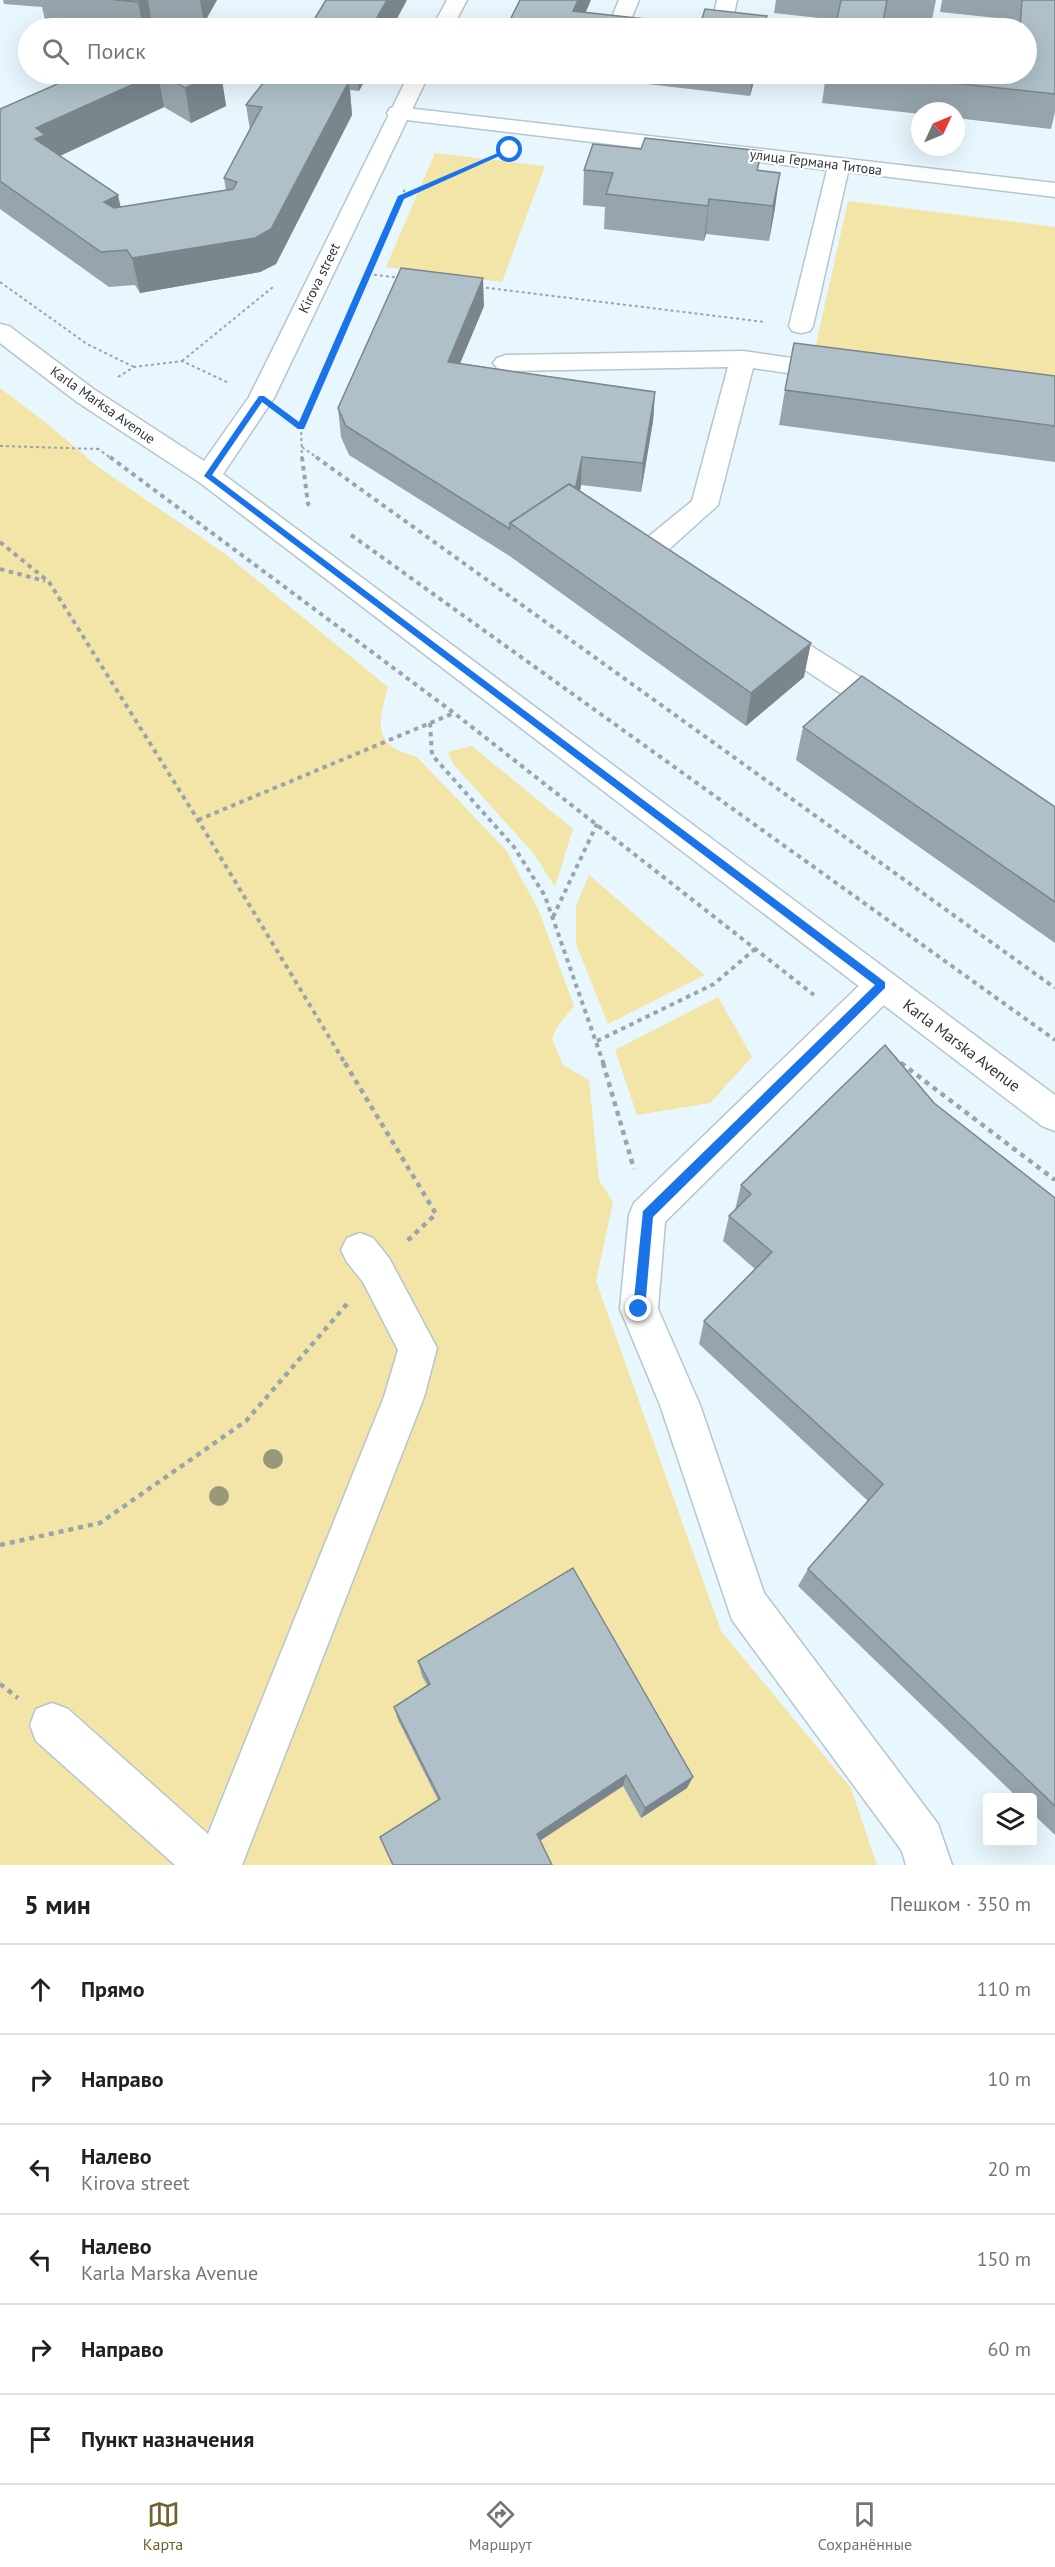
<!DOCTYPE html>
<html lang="ru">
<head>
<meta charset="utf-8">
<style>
  body { margin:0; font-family:"PT Sans",sans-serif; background:#f2f2f2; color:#202124 }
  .controls { position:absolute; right:18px; bottom:18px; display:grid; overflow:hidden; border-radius:6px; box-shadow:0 6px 24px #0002 }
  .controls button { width:54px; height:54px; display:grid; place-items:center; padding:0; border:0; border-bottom:2px solid #e0e0e0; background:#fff; color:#202124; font:30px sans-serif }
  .compass { position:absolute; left:911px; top:102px; width:54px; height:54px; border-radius:50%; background:#fff; box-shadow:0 6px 24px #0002; rotate:46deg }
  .stop { position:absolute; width:18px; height:18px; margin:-14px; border:4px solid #1a73e8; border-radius:50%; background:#fff }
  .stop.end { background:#1a73e8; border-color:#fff; box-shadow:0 2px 6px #0008 }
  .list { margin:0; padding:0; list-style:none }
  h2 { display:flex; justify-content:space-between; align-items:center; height:78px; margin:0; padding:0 24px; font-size:26px }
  h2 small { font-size:20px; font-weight:400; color:#757577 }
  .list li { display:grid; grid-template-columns:39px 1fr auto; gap:18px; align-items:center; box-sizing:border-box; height:90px; padding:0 24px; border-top:2px solid #e0e0e0 }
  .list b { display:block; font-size:22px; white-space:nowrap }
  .list p { margin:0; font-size:20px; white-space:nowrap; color:#757577 }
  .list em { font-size:20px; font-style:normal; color:#757577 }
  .icon { flex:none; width:33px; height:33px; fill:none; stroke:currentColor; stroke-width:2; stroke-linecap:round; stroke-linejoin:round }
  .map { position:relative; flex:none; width:1055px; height:1865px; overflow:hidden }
  .search { position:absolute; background:#fff; box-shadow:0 6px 24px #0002; left:18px; right:18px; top:18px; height:66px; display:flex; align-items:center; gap:15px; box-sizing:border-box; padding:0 21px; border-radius:33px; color:#757577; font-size:22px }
  .sheet { height:618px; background:#fff }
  nav { display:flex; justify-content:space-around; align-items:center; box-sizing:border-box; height:84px; border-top:2px solid #e0e0e0; background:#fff; font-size:16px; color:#757577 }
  nav a { display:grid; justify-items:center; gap:3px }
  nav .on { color:#706431 }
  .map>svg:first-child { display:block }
</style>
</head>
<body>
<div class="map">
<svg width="1055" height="1865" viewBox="0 0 1055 1865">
  <rect width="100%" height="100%" fill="#e8f6fd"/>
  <g fill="#f3e5a8">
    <path d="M435 153 545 166 502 282 386 267Z"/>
    <path d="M848 201 1055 227V384L815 349Z"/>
    <path d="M0 388 49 425 98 467 224 553 388 687C378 724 372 746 416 756L506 850 539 911 574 1006 557 1027 552 1039 563 1065 589 1080 599 1180 613 1202 596 1281 721 1631 851 1788 877 1865H0Z"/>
    <path d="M472 746 573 829 555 887 534 854 453 764 448 752Z"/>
    <path d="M589 875 705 975 608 1024 576 944V906Z"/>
    <path d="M718 997 752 1057 710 1103 637 1115 615 1050Z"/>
  </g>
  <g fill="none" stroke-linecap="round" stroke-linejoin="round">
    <defs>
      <g id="minor">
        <path d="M619 0H639L631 19 666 24 669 28H612L609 24Z"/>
        <path d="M717 0H737L731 28H711Z"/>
        <path d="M398 107 1055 183V197L848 172 813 326 810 331 801 333 792 331 789 326 827 170 390 118 387 113 390 108Z"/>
        <path d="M743 351 834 364 843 366 847 372 843 378 834 380 753 368 718 505 666 552 680 561 684 568 680 575C663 580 642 568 633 553L637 546 692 501 728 367 506 371 497 368 493 363 497 358 506 355Z"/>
        <path d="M771 624 781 627 900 702 904 710 900 718 889 721 878 718 761 641 757 634 761 627Z"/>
        <path d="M882 971 894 975 899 985 894 995 665 1222 658 1309 700 1405 764 1593 938 1824 952 1865H906L902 1851 732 1620 660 1405 620 1309 629 1215 634 1203 870 975Z"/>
        <path d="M360 1233 373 1238 389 1258 437 1348 424 1397 242 1865H175L36 1741 30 1725 36 1709 52 1703 68 1709 208 1834 384 1397 398 1350 363 1282 347 1262 341 1250 347 1238Z"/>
      </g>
      <g id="major">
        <path d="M447 0H467L452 28H432Z"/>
        <path d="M409 74H429L274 398 223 474 1055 1095V1131L1042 1126 199 482 77 402 0 343V324L9 326 95 390 204 461 249 397Z"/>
      </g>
    </defs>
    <use href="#minor" stroke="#b5c6ce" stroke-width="3"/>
    <use href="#major" stroke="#b5c6ce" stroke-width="3"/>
    <g stroke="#9aa5ab" stroke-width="2" stroke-dasharray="3 3" stroke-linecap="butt">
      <path d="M402 197 496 156"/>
      <path d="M368 274 401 278"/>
      <path d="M0 282 87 344 134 367"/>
      <path d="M480 287 765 322"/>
      <path d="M182 361 273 287"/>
      <path d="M118 377 134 367 182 361 229 383"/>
      <path d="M290 418 301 427"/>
      <path d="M0 446 98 449"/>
      <path d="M302 447 319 459"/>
      <path d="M97 448 112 459"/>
      <path d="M302 459 301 427 405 189"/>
    </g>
    <g stroke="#9aa5ab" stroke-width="4" stroke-dasharray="4.5 4.5" stroke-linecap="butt">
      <path d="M110 457 454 713 814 995"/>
      <path d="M302 457 308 504 311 506"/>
      <path d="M316 457 1055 988"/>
      <path d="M351 535 1055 1040"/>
      <path d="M0 542 49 582 198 820 346 1065"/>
      <path d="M0 569 45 581"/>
      <path d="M430 723 432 755 514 847 545 896 604 1065"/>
      <path d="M198 820 454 713"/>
      <path d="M553 917 597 824"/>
      <path d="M597 1041 714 984 755 949"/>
      <path d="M893 1057 903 1065"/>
    </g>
    <g stroke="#9aa5ab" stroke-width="4.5" stroke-dasharray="5 5" stroke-linecap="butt">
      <path d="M345 1063 436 1214 406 1242"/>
      <path d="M603 1063 634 1169"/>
      <path d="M901 1063 1055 1180"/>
      <path d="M0 1545 100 1523 246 1421 347 1304"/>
      <path d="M0 1684 18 1698"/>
    </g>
    <use href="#minor" fill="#fff" fill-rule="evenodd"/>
    <use href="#major" fill="#fff" fill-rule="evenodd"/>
  </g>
  <g fill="#99987b">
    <circle cx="273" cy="1459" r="10"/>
    <circle cx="219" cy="1496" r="10"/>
  </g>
  <g fill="#96a5ac">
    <path d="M3 0H217L204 23 151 18 144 28H130L45 20 42 7 4 4Z"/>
    <path d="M776 0H936L931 24 884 19 835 28 837 20 774 13Z"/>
    <path d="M942 0H1055V112L1051 129 956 118V111H920V114L822 103 826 74H1026V28H1015L1016 20 940 12Z"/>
    <path d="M80 74H221L226 106 191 123 164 107 60 156 121 207 226 191 224 178 250 130 246 105 300 76 299 74H368L359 91 350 90 352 115 276 264 260 272 140 293 135 285 109 287 0 209V109Z"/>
    <path d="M562 74H756L750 96Z"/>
    <path d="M584 170H759L775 208 769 241 706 234 704 241 604 229 605 207 583 205Z"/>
    <path d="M484 306 460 363 655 392 653 421 641 492 581 485 580 491 804 677 746 726 511 557 349 455 341 437 338 408Z"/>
    <path d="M1055 376V462L779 425 785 390Z"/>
    <path d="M803 727 1055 807V943L796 760Z"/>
    <path d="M934 1103 1055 1198V1835L1032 1813V1797H1017L798 1586 808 1569 868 1501 699 1344 704 1321 755 1269 723 1241 729 1216 735 1210 741 1185Z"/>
    <path d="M418 1661 687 1788 641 1818 623 1786 540 1841 438 1800 398 1720 394 1707 427 1685 422 1676Z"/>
  </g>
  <g fill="#7a868c">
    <path d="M140 0H148L151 18 144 28H143L138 2Z"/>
    <path d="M200 0H217L204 23Z"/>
    <path d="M387 0H407L392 28H371Z"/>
    <path d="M578 0H591L579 28 573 11Z"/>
    <path d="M156 74H158L164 107 51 160 35 139 36 128Z"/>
    <path d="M217 74H221L226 106 191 123 185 88Z"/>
    <path d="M357 74H368L359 91Z"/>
    <path d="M752 74H756L750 96Z"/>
    <path d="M349 81 352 115 276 264 260 272 140 293 132 258 255 238Z"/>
    <path d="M780 173 775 208 769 241 773 206Z"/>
    <path d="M118 195 126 230 104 202Z"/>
    <path d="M709 199 706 234 704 241 708 206Z"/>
    <path d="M483 278 484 306 449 390 448 362Z"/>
    <path d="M655 392 653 421 641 492 643 463Z"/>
    <path d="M582 457 581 485 575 514 515 526Z"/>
    <path d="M811 643 804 677 746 726 751 693Z"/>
    <path d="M626 1775 623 1786 536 1843 537 1834Z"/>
    <path d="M693 1777 687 1788 641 1818 645 1808Z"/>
  </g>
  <g fill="#afc0c8" stroke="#7a868c" stroke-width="1.5">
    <path d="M114 0H140L138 2Z"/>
    <path d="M326 0H387L371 28H309Z"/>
    <path d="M520 0H578L573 11 700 25 705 9 767 16 763 28H506Z"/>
    <path d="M841 0H887L882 27 894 28H835Z"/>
    <path d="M1022 0H1055V94L869 74H1026V28H1020Z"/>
    <path d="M80 74H156L36 128 45 135 35 139 118 195 104 202 114 208 233 189 237 182 224 178 262 107 246 105 270 74H279L349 81 271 229 255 238 132 258 127 250 101 252 0 181V109Z"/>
    <path d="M160 74H217L185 88Z"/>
    <path d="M645 138 762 151 757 170 780 173 773 206 709 199 708 206 606 194 613 173 584 170 593 144 641 149Z"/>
    <path d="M401 268 483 278 448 362 655 392 643 463 582 457 576 486 574 487 569 484 510 523V529L346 426 338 408Z"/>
    <path d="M794 343 1055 376V426L785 390Z"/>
    <path d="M569 484 811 643 751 693 510 523Z"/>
    <path d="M862 676 1055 807V902L803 727Z"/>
    <path d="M885 1045 934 1103 1055 1198V1806L808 1569 883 1484 704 1321 772 1252 729 1216 751 1194 741 1185Z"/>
    <path d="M573 1568 693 1777 645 1808 626 1775 537 1834 552 1865H393L380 1837 440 1799 394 1707 430 1684 418 1661Z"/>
  </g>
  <path fill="#1a73e8" d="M507 149 513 150 404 199 304 429H298L262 402 212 475 885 982V988L653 1217 645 1309 639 1315 633 1309 643 1211 875 985 204 476 259 396H264L299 422 398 196Z"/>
  <g text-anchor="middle" stroke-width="4.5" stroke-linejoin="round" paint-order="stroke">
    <g font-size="14" fill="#2f3639" stroke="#fff">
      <text transform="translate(816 162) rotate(7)" y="5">улица Германа Титова</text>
      <text transform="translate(319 278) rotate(-64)" y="5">Kirova street</text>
      <text transform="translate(103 405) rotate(35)" y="5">Karla Marksa Avenue</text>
    </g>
    <g font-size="16" fill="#2f3639" stroke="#fff">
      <text transform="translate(962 1045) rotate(37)" y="6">Karla Marska Avenue</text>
    </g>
  </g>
</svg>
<div class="controls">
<button><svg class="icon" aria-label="layers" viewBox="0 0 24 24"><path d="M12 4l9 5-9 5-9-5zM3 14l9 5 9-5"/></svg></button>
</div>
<svg class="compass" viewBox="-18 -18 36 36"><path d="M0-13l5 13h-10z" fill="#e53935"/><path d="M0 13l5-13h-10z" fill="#757577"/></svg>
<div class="stop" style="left:510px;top:150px"></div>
<div class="stop end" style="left:639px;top:1309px"></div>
<div class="search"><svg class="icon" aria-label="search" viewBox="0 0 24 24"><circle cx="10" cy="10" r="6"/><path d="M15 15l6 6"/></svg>Поиск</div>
</div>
<section class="sheet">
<h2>5 мин<small>Пешком · 350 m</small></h2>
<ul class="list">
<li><svg class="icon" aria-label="ahead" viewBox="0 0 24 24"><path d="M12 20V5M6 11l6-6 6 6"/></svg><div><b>Прямо</b></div><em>110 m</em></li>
<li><svg class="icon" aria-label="right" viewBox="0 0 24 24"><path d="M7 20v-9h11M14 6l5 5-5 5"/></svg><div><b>Направо</b></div><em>10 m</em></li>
<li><svg class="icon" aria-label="left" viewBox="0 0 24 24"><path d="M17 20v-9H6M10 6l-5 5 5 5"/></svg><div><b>Налево</b><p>Kirova street</p></div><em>20 m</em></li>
<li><svg class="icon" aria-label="left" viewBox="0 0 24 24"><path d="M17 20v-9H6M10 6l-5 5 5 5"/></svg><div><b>Налево</b><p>Karla Marska Avenue</p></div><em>150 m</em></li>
<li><svg class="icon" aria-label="right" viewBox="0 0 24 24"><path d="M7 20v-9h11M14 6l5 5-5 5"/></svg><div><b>Направо</b></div><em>60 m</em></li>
<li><svg class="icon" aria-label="arrive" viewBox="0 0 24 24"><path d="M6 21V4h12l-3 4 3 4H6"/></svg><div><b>Пункт назначения</b></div></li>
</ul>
</section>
<nav>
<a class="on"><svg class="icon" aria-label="map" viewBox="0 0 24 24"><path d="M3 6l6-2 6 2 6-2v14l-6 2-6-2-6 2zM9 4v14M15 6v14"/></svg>Карта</a>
<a><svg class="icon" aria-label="directions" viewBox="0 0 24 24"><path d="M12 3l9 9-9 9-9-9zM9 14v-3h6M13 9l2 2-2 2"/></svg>Маршрут</a>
<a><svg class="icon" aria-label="saved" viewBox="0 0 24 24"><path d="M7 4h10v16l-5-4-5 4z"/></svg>Сохранённые</a>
</nav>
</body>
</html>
